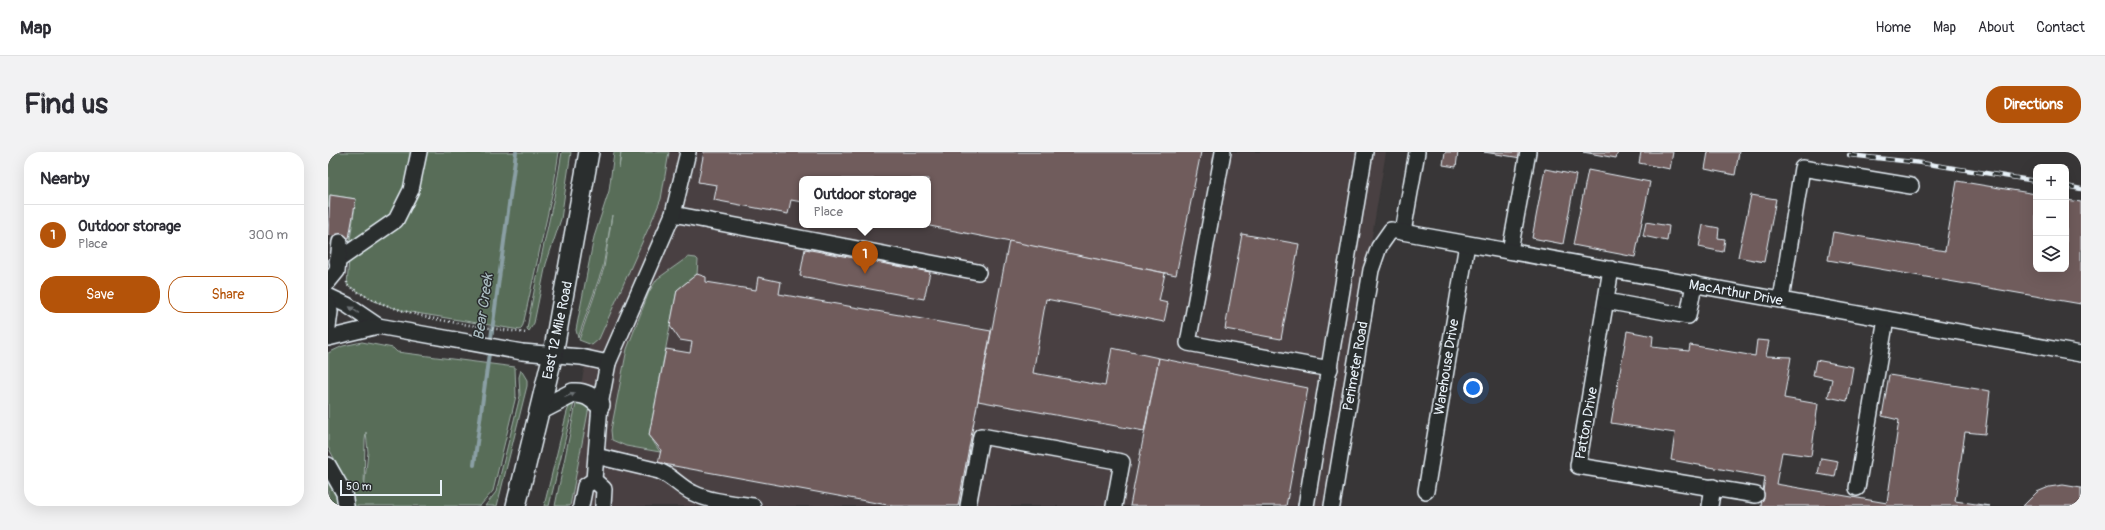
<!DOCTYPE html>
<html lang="en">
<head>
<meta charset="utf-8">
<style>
  body { margin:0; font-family:Pangolin,sans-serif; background:#f2f2f3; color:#2b2b33 }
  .controls { position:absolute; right:12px; top:12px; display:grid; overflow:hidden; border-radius:8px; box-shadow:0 4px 16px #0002 }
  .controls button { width:36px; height:36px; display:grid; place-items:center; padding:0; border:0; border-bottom:1px solid #e1e1e2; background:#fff; color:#2b2b33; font:20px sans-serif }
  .scale { position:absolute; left:12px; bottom:10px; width:102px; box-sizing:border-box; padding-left:4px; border:2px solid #e8f1f8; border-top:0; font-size:11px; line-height:14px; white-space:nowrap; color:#e8f1f8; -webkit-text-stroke:3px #2a2d2e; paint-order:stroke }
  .you { position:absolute; left:1145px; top:236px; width:14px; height:14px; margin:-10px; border:3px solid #fff; border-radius:50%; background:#1a73e8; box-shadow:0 0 0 6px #1a73e833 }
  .badge { display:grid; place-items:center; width:26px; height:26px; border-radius:50%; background:#b45309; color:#fff; font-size:13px; font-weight:700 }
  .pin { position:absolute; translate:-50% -33px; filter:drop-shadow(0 1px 2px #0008) }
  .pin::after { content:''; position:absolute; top:21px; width:14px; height:12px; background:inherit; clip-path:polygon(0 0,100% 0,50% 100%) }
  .popup { position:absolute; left:471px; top:24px; width:132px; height:52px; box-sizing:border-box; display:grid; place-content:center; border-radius:8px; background:#fff; filter:drop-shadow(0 1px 3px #0005); font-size:13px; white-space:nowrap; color:#7c7c81 }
  .popup b { font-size:15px; color:#2b2b33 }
  .popup::after { content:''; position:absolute; left:50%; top:100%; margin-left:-8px; border:8px solid transparent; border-top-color:#fff }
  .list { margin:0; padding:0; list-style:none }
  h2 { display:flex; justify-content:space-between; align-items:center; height:52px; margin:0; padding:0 16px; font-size:17px }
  h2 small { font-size:13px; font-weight:400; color:#7c7c81 }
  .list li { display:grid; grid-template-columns:26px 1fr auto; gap:12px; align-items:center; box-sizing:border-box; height:60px; padding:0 16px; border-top:1px solid #e1e1e2 }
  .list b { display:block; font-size:15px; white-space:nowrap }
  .list p { margin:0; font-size:13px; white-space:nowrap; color:#7c7c81 }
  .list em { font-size:13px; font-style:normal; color:#7c7c81 }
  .actions { display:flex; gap:8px; padding:12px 16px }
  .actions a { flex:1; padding:9px 0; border:1px solid #b45309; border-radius:16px; text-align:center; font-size:14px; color:#b45309 }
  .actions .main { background:#b45309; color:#fff }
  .icon { flex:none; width:22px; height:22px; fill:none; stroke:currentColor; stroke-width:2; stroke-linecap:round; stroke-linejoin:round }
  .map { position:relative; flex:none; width:1753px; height:354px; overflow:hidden; border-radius:16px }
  header { display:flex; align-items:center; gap:24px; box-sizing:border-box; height:56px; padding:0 20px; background:#fff; border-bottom:1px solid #e1e1e2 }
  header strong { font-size:19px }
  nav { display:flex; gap:22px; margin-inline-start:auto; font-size:14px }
  .intro { display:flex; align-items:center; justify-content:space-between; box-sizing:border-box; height:96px; padding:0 24px }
  h1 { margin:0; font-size:28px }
  .button { padding:10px 18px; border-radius:16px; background:#b45309; color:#fff; font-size:14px; font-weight:700 }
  main { display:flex; gap:24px; padding:0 24px }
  aside { flex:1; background:#fff; border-radius:16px; box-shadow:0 4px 16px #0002 }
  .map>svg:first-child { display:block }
</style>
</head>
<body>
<header>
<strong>Map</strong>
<nav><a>Home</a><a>Map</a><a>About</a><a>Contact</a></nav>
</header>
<div class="intro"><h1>Find us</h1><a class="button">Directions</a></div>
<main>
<aside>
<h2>Nearby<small></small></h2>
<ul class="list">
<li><span class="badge">1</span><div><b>Outdoor storage</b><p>Place</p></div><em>300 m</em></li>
</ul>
<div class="actions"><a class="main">Save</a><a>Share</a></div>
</aside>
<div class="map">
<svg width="1753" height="354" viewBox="0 0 1753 354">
  <rect width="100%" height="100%" fill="#383637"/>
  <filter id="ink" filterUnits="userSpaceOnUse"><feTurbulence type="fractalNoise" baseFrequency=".025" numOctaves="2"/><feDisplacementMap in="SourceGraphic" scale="8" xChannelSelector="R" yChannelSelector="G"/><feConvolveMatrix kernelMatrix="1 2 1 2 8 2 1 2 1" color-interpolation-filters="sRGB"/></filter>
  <g filter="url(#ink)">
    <path fill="#484142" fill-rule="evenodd" d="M296 0H1058L999 354H227L278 115ZM474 27H600V73H474Z"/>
    <g fill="#586d58" stroke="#a0afa8" fill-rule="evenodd">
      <path d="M0 0H87L75 45 59 69 21 95 28 47 2 43 0 55Z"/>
      <path d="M95 0H231L225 38 195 173 192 178 76 159 48 150 19 133 21 107 69 71Z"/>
      <path d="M234 0H243L233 67 218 112 206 171 201 179 199 177C209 117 225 59 234 0Z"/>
      <path d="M286 0H293L291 16 293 0H341L333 47 328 59 271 187 264 193 251 188 276 116 284 63 275 115 250 186 248 178 266 85 281 39Z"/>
      <path d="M360 105 368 106 370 108 369 122 349 138 321 283 332 300 298 294 284 288 283 278 299 197 321 140 329 127Z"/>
      <path d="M34 190 65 196 69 200 187 215 188 244 165 339 152 354H26L21 334 0 295V201L15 194ZM38 280 40 300 36 337 37 288Z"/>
      <path d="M193 218 199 228V234L169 354H157L168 340 192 244 191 225Z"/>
      <path d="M249 247 261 255 242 354H227Z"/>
      <path d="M246 251 221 354H216L239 260 242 252Z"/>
      <path d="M0 328 5 334 11 354H0Z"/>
    </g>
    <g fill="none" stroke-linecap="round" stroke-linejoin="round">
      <path stroke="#8a9fa4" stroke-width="4" d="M146 313 188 0"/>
    </g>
    <g fill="#6f5c5c" stroke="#e8f1f8">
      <path d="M376 0H873L848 123 597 73H600V27H474V50L463 48 460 62 386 48 389 33 370 30Z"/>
      <path d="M1117 0H1130L1128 15 1115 13Z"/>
      <path d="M1156 0H1194L1193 6Z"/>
      <path d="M1255 0H1290L1288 6Z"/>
      <path d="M1313 0H1345L1342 17 1311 11Z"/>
      <path d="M1380 0H1411L1407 23 1377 17Z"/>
      <path d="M1217 17 1248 23 1235 92 1204 86Z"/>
      <path d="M1260 18 1322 30 1307 105 1245 93Z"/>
      <path d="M1629 29 1708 42V117H1738V48L1753 50V152L1500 108 1505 80 1617 99Z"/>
      <path d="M2 43 28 47 21 86 0 83Z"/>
      <path d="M1423 43 1448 47 1436 110 1410 105Z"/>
      <path d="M1318 70 1341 74 1339 89 1315 84Z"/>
      <path d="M1375 73 1391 76 1390 86 1397 87 1395 100 1371 95Z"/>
      <path d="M914 82 971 92 953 187 897 177Z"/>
      <path d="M681 89 837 121 831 149 840 151 836 170 718 147 705 221 777 234 784 196 831 206 816 279 650 249Z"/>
      <path d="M477 97 602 120 596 147 472 124Z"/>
      <path d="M369 122 378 125V130L428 138 430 125 453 130 451 142 663 179 630 354H565L330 311 333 298 321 283 338 197 362 201 364 190 352 188 342 174 349 138Z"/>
      <path d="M1299 179 1325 184 1324 195 1361 199 1362 193 1427 204 1429 188 1441 189 1438 204 1463 205 1456 246 1490 252 1483 304 1454 300 1448 332 1559 351 1571 268 1554 264 1561 223 1662 239 1657 282 1637 280 1627 349 1662 354H1433L1437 325 1343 308 1347 281 1283 271Z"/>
      <path d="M831 206 980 236 958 354H802Z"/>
      <path d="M1488 208 1525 215 1519 249 1500 245 1504 227 1485 223Z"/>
      <path d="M1493 306 1510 309 1507 325 1490 322Z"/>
      <path d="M1735 333 1753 336V354H1695L1709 340 1721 335Z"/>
    </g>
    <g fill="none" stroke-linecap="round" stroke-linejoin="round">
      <defs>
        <g id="minor">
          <path d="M895 0 860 191 1002 217"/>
          <path d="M345 62 650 120"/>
          <path d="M1075 80 1089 0"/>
          <path d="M1182 99 1200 0"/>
          <path d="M9 109 68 68 83 38 91 0"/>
          <path d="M1283 117 1250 314 1428 343"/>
          <path d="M0 130 9 119 12 90"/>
          <path d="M0 144 19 153 50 174"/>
          <path d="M1453 148 1474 16 1583 34"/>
          <path d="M1278 149 1360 164 1366 132"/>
          <path d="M0 151 2 160 0 175"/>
          <path d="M0 186 50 174 194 200 253 205 280 211"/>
          <path d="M268 304 331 319C344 324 352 335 365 341 383 350 406 351 425 354"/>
          <path d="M0 313 16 341 18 354"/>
          <path d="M1529 336 1558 167"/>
          <path d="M1098 339 1139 92"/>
          <path d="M253 354 257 334 266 328"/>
          <path d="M275 354 276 337 266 328 272 253 280 211 345 62 360 0"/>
          <path d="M640 354 653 284 794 310 786 354"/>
          <path d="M978 354 1037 0"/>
          <path d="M1004 354 1043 118 1051 95 1063 78 1753 202"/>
          <path d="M1382 354 1385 335"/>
        </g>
        <g id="major">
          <path d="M212 258 245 241C257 240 263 245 272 253"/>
          <path d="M188 354 225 202 261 0"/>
        </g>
      </defs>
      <use href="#minor" stroke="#e8f1f8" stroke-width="18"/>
      <use href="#major" stroke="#e8f1f8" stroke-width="22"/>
      <path stroke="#e8f1f8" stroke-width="2.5" stroke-dasharray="1 3" stroke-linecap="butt" d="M19 130V133C66 166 142 173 198 181"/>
      <use href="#minor" stroke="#2a2d2e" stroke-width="15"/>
      <use href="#major" stroke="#2a2d2e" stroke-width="19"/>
      <defs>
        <g id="rail">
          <path d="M1521 3 1594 11 1708 29"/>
          <path d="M1738 34 1753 37"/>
        </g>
      </defs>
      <use href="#rail" stroke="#e8f1f8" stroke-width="4.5"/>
      <use href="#rail" stroke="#2a2d2e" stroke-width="3" stroke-dasharray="9" stroke-linecap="butt"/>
    </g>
    <defs><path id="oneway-solid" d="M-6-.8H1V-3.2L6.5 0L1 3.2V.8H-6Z"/></defs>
    <g fill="#6c7275">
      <use href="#oneway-solid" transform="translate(26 158) rotate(-146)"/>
      <use href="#oneway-solid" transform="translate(242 243) rotate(-22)"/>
    </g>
  </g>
  <g text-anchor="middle" stroke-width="3" stroke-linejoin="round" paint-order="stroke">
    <g font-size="14" fill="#e8f1f8" stroke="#2a2d2e">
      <text transform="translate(1408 140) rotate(10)" y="5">MacArthur Drive</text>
      <text transform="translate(229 178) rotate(-78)" y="5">East 12 Mile Road</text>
      <text transform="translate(1027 214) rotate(-80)" y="5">Perimeter Road</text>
      <text transform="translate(1118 215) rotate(-81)" y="5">Warehouse Drive</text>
      <text transform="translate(1258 271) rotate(-80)" y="5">Patton Drive</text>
    </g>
    <g font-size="15" font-style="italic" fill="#a9bbc0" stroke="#2a2d2e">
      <text transform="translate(155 155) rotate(-82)" y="5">Bear Creek</text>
    </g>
  </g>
</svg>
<div class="controls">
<button>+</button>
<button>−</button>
<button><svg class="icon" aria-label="layers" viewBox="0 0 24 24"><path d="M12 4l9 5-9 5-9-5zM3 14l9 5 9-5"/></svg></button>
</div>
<div class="scale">50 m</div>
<div class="you"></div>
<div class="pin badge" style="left:537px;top:122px">1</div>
<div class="popup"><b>Outdoor storage</b>Place</div>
</div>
</main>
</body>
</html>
